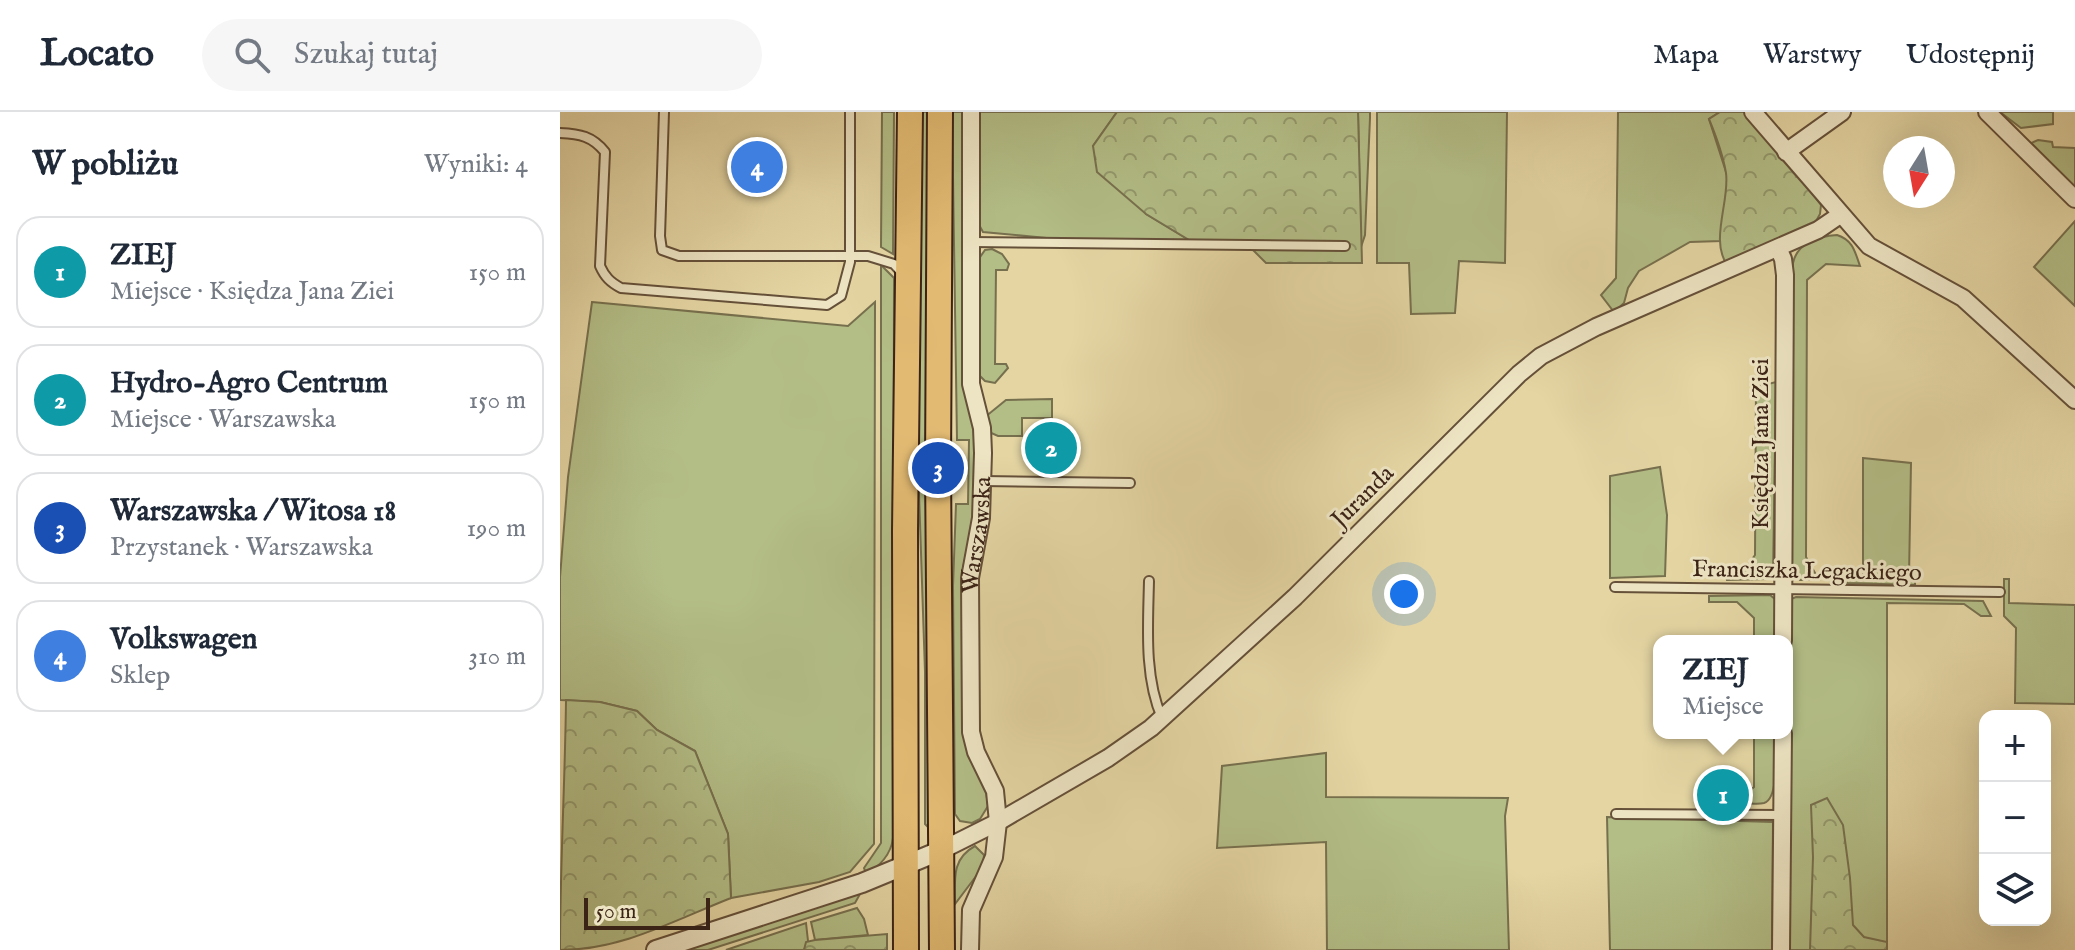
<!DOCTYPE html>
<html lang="pl">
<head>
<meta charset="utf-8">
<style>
  body { margin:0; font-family:"IM FELL English",serif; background:#f6f6f7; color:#1f2937 }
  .controls { position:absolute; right:24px; bottom:24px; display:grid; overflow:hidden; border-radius:16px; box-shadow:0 8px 32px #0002 }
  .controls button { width:72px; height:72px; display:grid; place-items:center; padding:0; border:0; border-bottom:2px solid #e0e1e3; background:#fff; color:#1f2937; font:40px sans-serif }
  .compass { position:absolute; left:1323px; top:24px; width:72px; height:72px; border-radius:50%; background:#fff; box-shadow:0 8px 32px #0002; rotate:191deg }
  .scale { position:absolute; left:24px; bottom:20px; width:126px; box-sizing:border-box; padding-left:8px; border:4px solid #3b2316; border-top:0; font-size:22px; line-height:28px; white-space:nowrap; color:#3b2316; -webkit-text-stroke:6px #ede4c3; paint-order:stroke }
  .you { position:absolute; left:844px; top:482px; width:28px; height:28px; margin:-20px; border:6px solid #fff; border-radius:50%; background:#1a73e8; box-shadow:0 0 0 12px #1a73e833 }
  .badge { display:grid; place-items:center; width:52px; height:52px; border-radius:50%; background:#7c3aed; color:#fff; font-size:26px; font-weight:700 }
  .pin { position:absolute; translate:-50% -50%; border:4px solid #fff; box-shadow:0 2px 8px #0006 }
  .popup { position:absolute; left:1093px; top:523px; width:140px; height:104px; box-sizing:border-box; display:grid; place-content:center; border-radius:16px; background:#fff; filter:drop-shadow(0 2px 6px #0005); font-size:26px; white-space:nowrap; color:#747a83 }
  .popup b { font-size:30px; color:#1f2937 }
  .popup::after { content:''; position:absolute; left:50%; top:100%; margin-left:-16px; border:16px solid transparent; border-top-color:#fff }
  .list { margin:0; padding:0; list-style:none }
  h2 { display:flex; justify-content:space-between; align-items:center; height:104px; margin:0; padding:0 32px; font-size:34px }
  h2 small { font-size:26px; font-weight:400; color:#747a83 }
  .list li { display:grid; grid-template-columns:52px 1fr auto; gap:24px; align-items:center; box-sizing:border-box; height:112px; margin:0 16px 16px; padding:0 16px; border:2px solid #e0e1e3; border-radius:24px }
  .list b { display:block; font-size:30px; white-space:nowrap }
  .list p { margin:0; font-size:26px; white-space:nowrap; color:#747a83 }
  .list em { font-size:26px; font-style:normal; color:#747a83 }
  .icon { flex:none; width:44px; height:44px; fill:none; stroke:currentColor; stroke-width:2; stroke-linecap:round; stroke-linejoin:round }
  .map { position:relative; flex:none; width:1515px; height:838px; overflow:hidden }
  header { display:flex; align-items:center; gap:48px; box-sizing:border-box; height:112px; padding:0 40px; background:#fff; border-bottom:2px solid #e0e1e3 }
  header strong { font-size:38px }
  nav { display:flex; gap:44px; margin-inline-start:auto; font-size:28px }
  .search { width:560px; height:72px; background:#f6f6f7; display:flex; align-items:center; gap:20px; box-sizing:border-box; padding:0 28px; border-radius:44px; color:#747a83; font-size:30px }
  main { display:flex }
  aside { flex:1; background:#fff }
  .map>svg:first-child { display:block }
</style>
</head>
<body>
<header>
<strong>Locato</strong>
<div class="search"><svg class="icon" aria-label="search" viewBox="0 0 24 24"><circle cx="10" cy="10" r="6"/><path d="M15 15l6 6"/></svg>Szukaj tutaj</div>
<nav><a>Mapa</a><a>Warstwy</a><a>Udostępnij</a></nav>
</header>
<main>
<aside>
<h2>W pobliżu<small>Wyniki: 4</small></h2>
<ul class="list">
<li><span class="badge" style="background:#0f9aa8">1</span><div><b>ZIEJ</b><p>Miejsce · Księdza Jana Ziei</p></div><em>150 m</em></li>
<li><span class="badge" style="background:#0f9aa8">2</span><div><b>Hydro-Agro Centrum</b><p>Miejsce · Warszawska</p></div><em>150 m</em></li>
<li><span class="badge" style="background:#1a4fb4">3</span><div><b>Warszawska / Witosa 18</b><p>Przystanek · Warszawska</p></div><em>190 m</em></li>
<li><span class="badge" style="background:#3f7fe0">4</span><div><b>Volkswagen</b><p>Sklep</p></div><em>310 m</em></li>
</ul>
</aside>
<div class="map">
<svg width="1515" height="838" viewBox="0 0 1515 838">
  <defs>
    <pattern id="forest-crowns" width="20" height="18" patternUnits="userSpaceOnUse" patternTransform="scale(2)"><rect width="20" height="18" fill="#b3bd86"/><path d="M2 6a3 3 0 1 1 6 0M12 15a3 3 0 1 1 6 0" fill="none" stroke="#93996d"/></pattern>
  </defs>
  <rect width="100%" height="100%" fill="#e4d5a3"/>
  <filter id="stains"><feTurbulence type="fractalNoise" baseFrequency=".0025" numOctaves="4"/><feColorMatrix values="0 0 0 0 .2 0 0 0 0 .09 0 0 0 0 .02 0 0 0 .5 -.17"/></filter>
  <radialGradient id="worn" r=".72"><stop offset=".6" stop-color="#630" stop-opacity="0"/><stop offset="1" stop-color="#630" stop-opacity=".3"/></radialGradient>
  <g fill="#b3bd86" stroke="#77704e" stroke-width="2">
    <path d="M322 0H334L333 142 321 135Z"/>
    <path d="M359 0H369L368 715 365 712V560L359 381Z"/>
    <path d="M392 0H405L417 326 415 398 402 461 403 549 407 635 426 679 428 694 420 707 412 711 400 709 395 702 393 474 396 392H408L409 328H397Z"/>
    <path d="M418 0H557L533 34 586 102 639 134 497 127 423 120 418 111Z"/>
    <path d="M798 0H810V6L805 123 801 135Z"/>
    <path d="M817 0H947L945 151 899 149 895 201 851 202 849 151H817Z"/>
    <path d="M1058 0H1160L1149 7 1167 63V88L1161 129 1130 130 1079 159 1068 176 1064 191 1054 200 1041 183 1056 166Z"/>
    <path d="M1440 0H1493V12L1461 16Z"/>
    <path d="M1478 28 1492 30 1493 35 1515 36V76L1471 31Z"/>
    <path d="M1515 109V194L1474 155Z"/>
    <path d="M1277 123C1293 128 1295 140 1300 154L1266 152 1247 168 1246 445 1259 468H1240L1231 460 1233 151C1237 131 1259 124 1277 123Z"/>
    <path d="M432 137 442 142 449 152 447 158H436L435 252H446L448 256 435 271 425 269 418 262V148L425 138Z"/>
    <path d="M321 153 334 166 333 726C331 742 320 755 306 761L304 756 321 731Z"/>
    <path d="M32 190 288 214 315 190 314 732 290 760 259 770 171 786 168 722 135 639 97 618 77 599 40 590 0 588V465L8 365Z"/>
    <path d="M1216 270 1213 464 1208 467 1167 468 1166 464H1180L1195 443 1196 275Z"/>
    <path d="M492 287V306H462V324H438L429 320 425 305 446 288Z"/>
    <path d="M1303 346 1351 351 1349 465 1355 466V473L1287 471V465L1303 464Z"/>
    <path d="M1100 355 1107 403 1105 464 1050 466V364Z"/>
    <path d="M1444 467H1449V491L1515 493V592L1455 591 1456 516 1444 504Z"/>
    <path d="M1210 483 1216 488V529H1194V506L1177 490H1149V484Z"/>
    <path d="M1236 485 1423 489 1431 504H1421L1404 492 1327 491V838H1229L1231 487Z"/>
    <path d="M1194 621H1215C1215 636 1220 686 1204 691 1197 693 1185 691 1177 690L1194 675Z"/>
    <path d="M766 641V685L948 686 945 704 949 838H767L766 730 657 736 662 654Z"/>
    <path d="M1047 705 1213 710 1212 838H1050Z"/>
    <path d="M415 734 424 743 423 755 395 792C395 768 391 747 415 734Z"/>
    <path d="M295 782H300L295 791 148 838H125Z"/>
    <path d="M297 796 304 807 308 823 255 828 251 810Z"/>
    <path d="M246 811 248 829 244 838H166Z"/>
  </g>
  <g fill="url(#forest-crowns)" stroke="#77704e" stroke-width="2">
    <path d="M557 0H798L802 151H706L692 137 662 133 639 134 586 102 537 60 533 34Z"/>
    <path d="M1160 0H1189L1261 93 1260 102 1255 111 1168 154C1149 130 1170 89 1166 61 1163 43 1156 24 1149 7Z"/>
    <path d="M6 588 40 590 77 599 97 618 135 639 168 722 171 786C115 808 62 838 0 838 0 755 5 672 6 588Z"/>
    <path d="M1267 686 1283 713 1290 766 1293 813 1304 825 1327 830V838H1250L1253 745 1251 693Z"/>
    <path d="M327 822V838H244L246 830 255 828Z"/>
  </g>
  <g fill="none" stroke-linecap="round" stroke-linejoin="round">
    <defs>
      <g id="service">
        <path d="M104 0 100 124 102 138 119 144H308L334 152 343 162"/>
        <path d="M0 21C20 22 32 24 45 40L40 154C45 165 50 170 61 176L267 193 281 184 290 150V0"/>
        <path d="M411 130 785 134"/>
        <path d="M423 369 570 371"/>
        <path d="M589 469C588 514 584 565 602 606"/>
        <path d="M1055 475 1440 480"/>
        <path d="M1056 702 1222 703"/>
      </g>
      <g id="minor">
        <path d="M1193 0 1309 134 1403 186 1515 288"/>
        <path d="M1427 0 1515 87"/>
        <path d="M1226 40 1282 0"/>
        <path d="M1218 136 1223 147 1225 163 1223 529"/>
        <path d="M382 738 438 710 548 646 591 616 735 485 959 262 981 244 1036 215 1258 118 1280 103"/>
        <path id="s1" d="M410 838 411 798 434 745 438 710 435 679 416 640 411 620 410 466 421 406 423 341 422 316 411 272V0"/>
        <path d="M1221 838 1223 621"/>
      </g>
      <path id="tertiary" d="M96 838 302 771 382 738"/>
      <g id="primary">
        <path d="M380 0 378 356 382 838"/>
        <path d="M346 838 345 419 350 0"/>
      </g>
    </defs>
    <use href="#service" stroke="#655039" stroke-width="12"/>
    <use href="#minor" stroke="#655039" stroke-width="20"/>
    <use href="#tertiary" stroke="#655039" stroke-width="22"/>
    <use href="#primary" stroke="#3b2316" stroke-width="28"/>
    <use href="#service" stroke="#ede4c3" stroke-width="8"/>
    <use href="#minor" stroke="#ede4c3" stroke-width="16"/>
    <use href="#tertiary" stroke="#ede4c3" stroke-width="18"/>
    <use href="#primary" stroke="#e2ba72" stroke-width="24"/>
  </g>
  <g text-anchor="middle" stroke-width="6" stroke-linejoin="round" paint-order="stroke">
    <g font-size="24" fill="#3b2316" stroke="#ede4c3">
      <text transform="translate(1200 332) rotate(-90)" y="8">Księdza Jana Ziei</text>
      <text transform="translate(802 384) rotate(-45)" y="8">Juranda</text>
      <text dy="8" stroke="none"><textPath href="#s1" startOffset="426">Warszawska</textPath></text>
      <text transform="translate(1247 458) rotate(1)" y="8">Franciszka Legackiego</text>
    </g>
  </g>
  <rect width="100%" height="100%" filter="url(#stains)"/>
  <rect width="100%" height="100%" fill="url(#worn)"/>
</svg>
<div class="controls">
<button>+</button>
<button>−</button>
<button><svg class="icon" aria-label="layers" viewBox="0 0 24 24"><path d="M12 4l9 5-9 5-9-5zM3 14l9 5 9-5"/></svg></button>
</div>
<svg class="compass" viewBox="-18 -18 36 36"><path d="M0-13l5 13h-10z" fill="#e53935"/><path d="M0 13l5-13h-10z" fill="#747a83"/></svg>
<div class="scale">50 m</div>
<div class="you"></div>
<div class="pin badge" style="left:1163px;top:683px;background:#0f9aa8">1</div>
<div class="popup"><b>ZIEJ</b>Miejsce</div>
<div class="pin badge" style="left:491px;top:336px;background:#0f9aa8">2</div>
<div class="pin badge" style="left:378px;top:356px;background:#1a4fb4">3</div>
<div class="pin badge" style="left:197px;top:55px;background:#3f7fe0">4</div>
</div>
</main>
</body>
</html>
